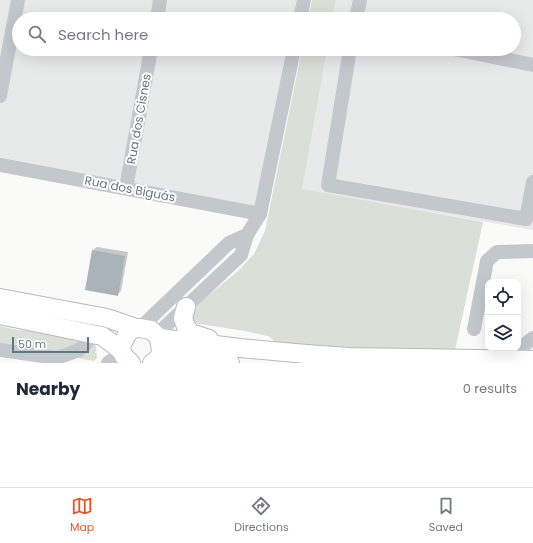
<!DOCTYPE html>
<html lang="en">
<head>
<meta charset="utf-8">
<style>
  body { margin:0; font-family:Poppins,sans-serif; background:#f2f2f3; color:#1f2937 }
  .controls { position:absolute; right:12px; bottom:12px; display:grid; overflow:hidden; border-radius:8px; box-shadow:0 4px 16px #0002 }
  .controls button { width:36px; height:36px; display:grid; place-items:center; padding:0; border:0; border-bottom:1px solid #e0e1e3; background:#fff; color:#1f2937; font:20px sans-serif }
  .scale { position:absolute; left:12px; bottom:10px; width:77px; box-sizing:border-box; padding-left:4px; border:2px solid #657683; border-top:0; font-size:11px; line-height:14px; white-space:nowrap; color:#657683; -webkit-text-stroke:3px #fff; paint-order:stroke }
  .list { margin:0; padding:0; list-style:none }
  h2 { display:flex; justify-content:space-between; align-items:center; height:52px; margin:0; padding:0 16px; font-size:17px }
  h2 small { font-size:13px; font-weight:400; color:#747a83 }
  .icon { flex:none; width:22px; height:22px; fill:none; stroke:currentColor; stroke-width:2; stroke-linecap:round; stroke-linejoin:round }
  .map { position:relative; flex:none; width:533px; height:363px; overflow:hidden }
  .search { position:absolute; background:#fff; box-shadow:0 4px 16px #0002; left:12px; right:12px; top:12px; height:44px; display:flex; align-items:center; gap:10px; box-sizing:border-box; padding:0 14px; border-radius:22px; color:#747a83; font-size:15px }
  .sheet { height:124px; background:#fff }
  nav { display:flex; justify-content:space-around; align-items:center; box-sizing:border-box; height:56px; border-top:1px solid #e0e1e3; background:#fff; font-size:11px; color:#747a83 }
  nav a { display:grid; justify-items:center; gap:2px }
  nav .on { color:#e4572e }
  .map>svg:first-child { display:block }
</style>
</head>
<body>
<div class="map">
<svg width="533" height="363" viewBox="0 0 533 363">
  <rect width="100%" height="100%" fill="#fafaf8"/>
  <g fill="#e8e9e9">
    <path d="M0 0H297L294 19H19V49H288L259 207 0 161Z"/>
    <path d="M336 0H533V230L301 190 327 49H514V19H332Z"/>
  </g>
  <g fill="#dadfd7">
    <path d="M312 0H336L332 19H308Z"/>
    <path d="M302 49H327L302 189 483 222 455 350 357 349 277 343 268 336 245 331 199 324 191 321 192 314 198 304 238 271 254 254 265 231Z"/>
    <path d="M0 326 17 330 37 331 90 340 96 346 97 358 94 361 0 344Z"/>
  </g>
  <path fill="#0003" d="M97 247 128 252 121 291 117 295 93 250Z"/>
  <path fill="#aab3b9" d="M92 250 125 256 118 296 85 290Z"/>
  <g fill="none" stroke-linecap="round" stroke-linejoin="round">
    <defs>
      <g id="major">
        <path d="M0 298 107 318 136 328"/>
        <path d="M186 307 183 318 186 327 191 333 209 339"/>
        <path d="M0 315 102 336 121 350"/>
        <path d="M159 338 240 348 306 354 349 357 533 360"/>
        <path d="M159 358 175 356 230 363"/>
        <path d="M131 363 124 356 121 350 122 344 128 333 133 329 139 328 151 330 159 338 161 351 159 358 155 361 152 363"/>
      </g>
    </defs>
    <use href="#major" stroke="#b5babe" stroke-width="20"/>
    <g stroke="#c3c8cc" stroke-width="14">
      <path d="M157 19 160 0"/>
      <path d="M300 19 304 0"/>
      <path d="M356 19 360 0"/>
      <path d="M350 49 328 185 526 219 533 182"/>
      <path d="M454 49 533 65"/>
      <path d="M0 96 18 0"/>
      <path d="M0 165 260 214"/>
      <path d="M126 188 151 49"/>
      <path d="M140 328 229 243 247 235"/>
      <path d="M474 329 487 261 497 252 533 251"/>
      <path d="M156 335 241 255 247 235 260 214 294 49"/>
      <path d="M0 350 57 358 79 350 95 334"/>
      <path d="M515 359C519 350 524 344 533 338"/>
      <path d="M108 363 122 353"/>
    </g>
    <use href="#major" stroke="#fff" stroke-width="18"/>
  </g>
  <g text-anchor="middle" stroke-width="4" stroke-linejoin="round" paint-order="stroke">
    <g font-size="12" fill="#657683" stroke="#fff">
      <text transform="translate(139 119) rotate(-80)" y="4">Rua dos Cisnes</text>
      <text transform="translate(130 189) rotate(11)" y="4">Rua dos Biguás</text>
    </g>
  </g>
</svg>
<div class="controls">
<button><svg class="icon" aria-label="locate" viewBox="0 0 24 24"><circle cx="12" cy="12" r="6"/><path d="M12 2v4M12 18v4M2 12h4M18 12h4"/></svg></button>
<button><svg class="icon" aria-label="layers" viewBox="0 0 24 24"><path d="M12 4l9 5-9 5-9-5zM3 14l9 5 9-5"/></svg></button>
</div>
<div class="scale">50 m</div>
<div class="search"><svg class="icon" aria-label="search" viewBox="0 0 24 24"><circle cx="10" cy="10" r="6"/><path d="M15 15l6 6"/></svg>Search here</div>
</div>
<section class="sheet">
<h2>Nearby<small>0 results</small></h2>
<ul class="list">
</ul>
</section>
<nav>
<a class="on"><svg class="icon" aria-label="map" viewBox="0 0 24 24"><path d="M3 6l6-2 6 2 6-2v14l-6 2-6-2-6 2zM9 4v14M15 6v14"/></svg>Map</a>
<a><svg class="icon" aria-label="directions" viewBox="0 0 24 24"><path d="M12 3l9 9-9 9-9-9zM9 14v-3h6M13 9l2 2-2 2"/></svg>Directions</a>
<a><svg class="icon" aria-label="saved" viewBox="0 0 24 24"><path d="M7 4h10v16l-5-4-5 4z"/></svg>Saved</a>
</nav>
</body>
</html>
